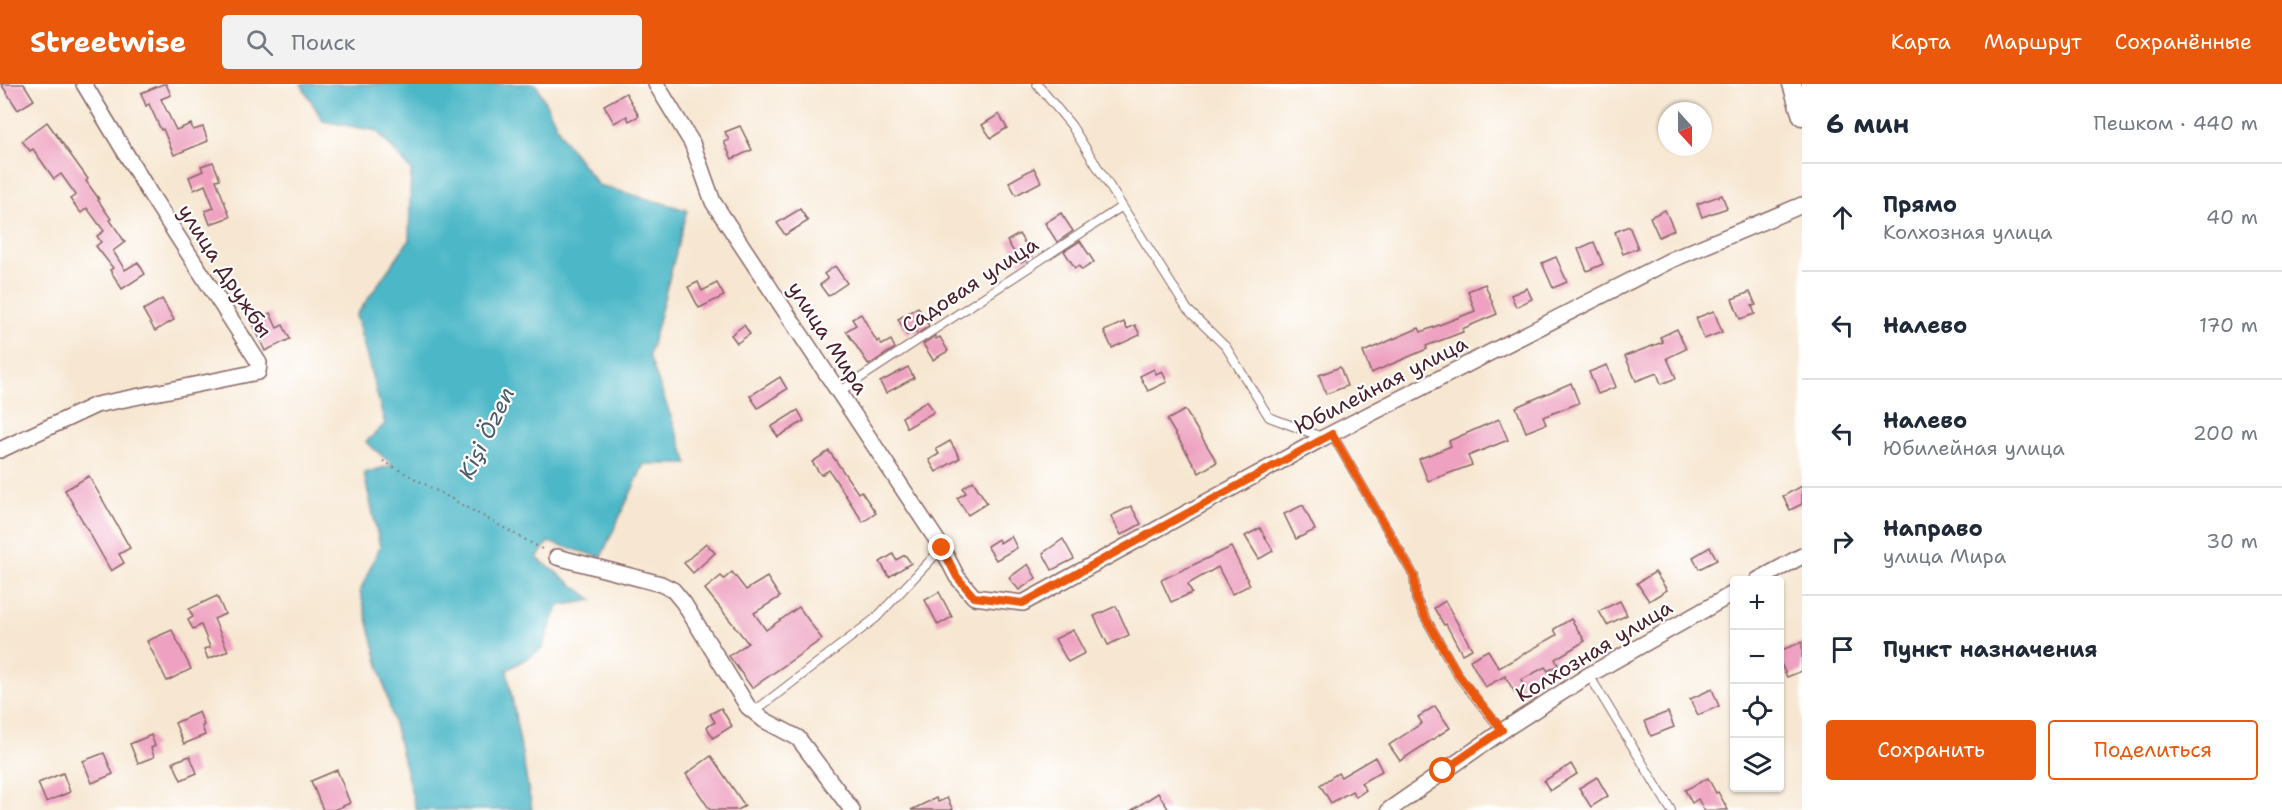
<!DOCTYPE html>
<html lang="ru">
<head>
<meta charset="utf-8">
<style>
  body { margin:0; font-family:"Shantell Sans",sans-serif; background:#f2f2f3; color:#1f2937 }
  .controls { position:absolute; right:18px; bottom:18px; display:grid; overflow:hidden; border-radius:6px; box-shadow:0 2px 4px #0004 }
  .controls button { width:54px; height:54px; display:grid; place-items:center; padding:0; border:0; border-bottom:2px solid #e0e1e3; background:#fff; color:#1f2937; font:30px sans-serif }
  .compass { position:absolute; left:1658px; top:18px; width:54px; height:54px; border-radius:50%; background:#fff; box-shadow:0 2px 4px #0004; rotate:159deg }
  .stop { position:absolute; width:18px; height:18px; margin:-14px; border:4px solid #ea580c; border-radius:50%; background:#fff }
  .stop.end { background:#ea580c; border-color:#fff; box-shadow:0 2px 6px #0008 }
  .list { margin:0; padding:0; list-style:none }
  h2 { display:flex; justify-content:space-between; align-items:center; height:78px; margin:0; padding:0 24px; font-size:26px }
  h2 small { font-size:20px; font-weight:400; color:#747a83 }
  .list li { display:grid; grid-template-columns:39px 1fr auto; gap:18px; align-items:center; box-sizing:border-box; height:108px; padding:0 24px; border-top:2px solid #e0e1e3 }
  .list b { display:block; font-size:22px; white-space:nowrap }
  .list p { margin:0; font-size:20px; white-space:nowrap; color:#747a83 }
  .list em { font-size:20px; font-style:normal; color:#747a83 }
  .actions { display:flex; gap:12px; padding:18px 24px }
  .actions a { flex:1; padding:14px 0; border:2px solid #ea580c; border-radius:6px; text-align:center; font-size:21px; color:#ea580c }
  .actions .main { background:#ea580c; color:#fff }
  .icon { flex:none; width:33px; height:33px; fill:none; stroke:currentColor; stroke-width:2; stroke-linecap:round; stroke-linejoin:round }
  .map { position:relative; flex:none; width:1802px; height:726px; overflow:hidden }
  header { display:flex; align-items:center; gap:36px; box-sizing:border-box; height:84px; padding:0 30px; background:#ea580c; color:#fff }
  header strong { font-size:28px }
  nav { display:flex; gap:33px; margin-inline-start:auto; font-size:21px }
  .search { width:420px; height:54px; background:#f2f2f3; display:flex; align-items:center; gap:15px; box-sizing:border-box; padding:0 21px; border-radius:6px; color:#747a83; font-size:22px }
  main { display:flex }
  aside { flex:1; background:#fff }
  .map>svg:first-child { display:block }
</style>
</head>
<body>
<header>
<strong>Streetwise</strong>
<div class="search"><svg class="icon" aria-label="search" viewBox="0 0 24 24"><circle cx="10" cy="10" r="6"/><path d="M15 15l6 6"/></svg>Поиск</div>
<nav><a>Карта</a><a>Маршрут</a><a>Сохранённые</a></nav>
</header>
<main>
<div class="map">
<svg width="1802" height="726" viewBox="0 0 1802 726">
  <rect width="100%" height="100%" fill="#fff"/>
  <filter id="ink" filterUnits="userSpaceOnUse"><feTurbulence type="fractalNoise" baseFrequency=".0167" numOctaves="2"/><feDisplacementMap in="SourceGraphic" scale="12" xChannelSelector="R" yChannelSelector="G"/><feConvolveMatrix kernelMatrix="1 2 1 2 8 2 1 2 1" color-interpolation-filters="sRGB"/></filter>
  <filter id="wash" filterUnits="userSpaceOnUse"><feTurbulence type="fractalNoise" baseFrequency=".008" numOctaves="4" result="noise"/><feDisplacementMap in="SourceGraphic" scale="24" xChannelSelector="R" yChannelSelector="G"/><feGaussianBlur stdDeviation="1.35" result="paint"/><feColorMatrix in="noise" values="0 0 0 0 0 0 0 0 0 0 0 0 0 0 0 0 0 1.4 0 .05"/><feComposite in="paint" operator="in"/></filter>
  <g filter="url(#wash)">
    <rect width="100%" height="100%" fill="#f7e7d2"/>
    <path fill="#4bb7c7" stroke="#4a6b79" stroke-width="1.5" d="M301 0H536L564 56 598 101 687 126 649 272 688 380H644L601 473 548 458 537 474 593 516 558 522 542 565 507 586 532 726H416L360 507 380 462 364 389 393 381 366 358 385 340 356 232 409 156 411 86 377 47 323 37Z"/>
    <g id="blocks">
      <g fill="#eea1c0">
        <path d="M1 0H24L34 16 18 26Z"/>
        <path d="M163 0H166L171 11 161 15 176 46 191 40 193 46 203 43 208 57 174 71 163 45 161 46 149 20 146 22 141 9Z"/>
        <path d="M626 9 639 32 629 37 627 32 614 39 604 21Z"/>
        <path d="M999 30 1007 44 991 54 982 41Z"/>
        <path d="M47 38 88 95 86 97 99 115 98 116 111 135 110 136 125 158 113 167 125 186 138 178 145 190 122 205 110 186 113 184 96 162 101 158 97 152 104 147 87 124 81 129 70 115 76 111 61 90 54 95 33 65 30 67 22 57Z"/>
        <path d="M740 42 752 66 732 75 724 58 729 56 725 48Z"/>
        <path d="M213 78 220 95 216 96 230 133 210 140 205 127 214 124 205 101 194 106 189 93 203 87 201 82Z"/>
        <path d="M1034 84 1041 98 1016 111 1009 98Z"/>
        <path d="M1722 111 1727 124 1702 133 1697 120Z"/>
        <path d="M800 125 808 137 785 151 777 139Z"/>
        <path d="M1665 126 1674 146 1659 153 1650 133Z"/>
        <path d="M1061 129 1073 147 1057 158 1045 139Z"/>
        <path d="M1629 142 1638 164 1623 170 1615 148Z"/>
        <path d="M1019 150 1033 172 1021 179 1007 157Z"/>
        <path d="M1080 157 1094 178 1082 186 1079 182 1075 184 1064 167Z"/>
        <path d="M1594 158 1603 180 1587 187 1578 165Z"/>
        <path d="M1556 173 1567 198 1553 204 1542 179Z"/>
        <path d="M835 182 847 199 828 212 820 201 828 195 824 190Z"/>
        <path d="M698 198 702 207 717 199 724 212 699 224 688 203Z"/>
        <path d="M1485 200 1497 230 1462 245 1463 248 1426 262 1427 265 1371 289 1363 268 1419 244 1421 248 1475 227 1468 207Z"/>
        <path d="M1527 204 1532 215 1516 223 1511 211Z"/>
        <path d="M1750 208 1756 221 1752 222 1755 230 1740 235 1732 215Z"/>
        <path d="M162 215 174 236 155 247 143 226Z"/>
        <path d="M918 223 929 242 917 250 915 246 907 251 898 235Z"/>
        <path d="M1714 227 1722 248 1704 255 1696 234Z"/>
        <path d="M270 229 277 244 283 241 290 255 265 267 252 238Z"/>
        <path d="M861 230 877 258 879 256 882 261 891 256 895 264 869 281 846 247 856 241 852 235Z"/>
        <path d="M1124 238 1127 245 1135 241 1140 251 1112 264 1104 247Z"/>
        <path d="M744 241 750 250 737 259 731 251Z"/>
        <path d="M1677 245 1686 265 1667 274 1676 294 1661 300 1657 289 1636 297 1625 272 1663 258 1660 253Z"/>
        <path d="M935 252 936 255 940 253 948 267 933 276 923 260Z"/>
        <path d="M1607 281 1616 303 1598 310 1589 288Z"/>
        <path d="M908 283 914 294 886 309 880 298Z"/>
        <path d="M1340 283 1347 302 1326 310 1319 291Z"/>
        <path d="M1154 285 1156 290 1162 287 1167 298 1148 307 1140 292Z"/>
        <path d="M780 293 787 305 758 324 750 312Z"/>
        <path d="M1571 299 1579 319 1543 333 1546 340 1526 348 1516 323Z"/>
        <path d="M927 317 934 328 907 344 902 333Z"/>
        <path d="M798 326 804 337 778 353 771 343Z"/>
        <path d="M1185 326 1217 378 1199 389 1167 336Z"/>
        <path d="M1499 335 1508 356 1468 372 1472 381 1428 397 1419 375 1451 362 1449 357Z"/>
        <path d="M950 357 960 374 936 388 929 376 939 370 936 365Z"/>
        <path d="M829 367 858 409 861 407 876 429 863 438 829 386 821 391 812 378Z"/>
        <path d="M89 392 130 464 119 470 124 479 111 487 65 406Z"/>
        <path d="M973 397 987 419 968 431 957 414 966 409 963 404Z"/>
        <path d="M1802 402V420L1790 426 1783 412Z"/>
        <path d="M1303 421 1315 446 1296 455 1284 430Z"/>
        <path d="M1131 422 1141 440 1121 451 1111 432Z"/>
        <path d="M1260 444 1273 467 1259 475 1245 452Z"/>
        <path d="M1011 452 1017 464 996 476 987 462 998 455 1000 459Z"/>
        <path d="M1063 455 1074 475 1052 486 1043 469Z"/>
        <path d="M706 459 715 469 693 489 684 479Z"/>
        <path d="M1231 463 1250 501 1232 510 1218 483 1188 500 1192 509 1171 518 1161 496Z"/>
        <path d="M1710 463 1717 476 1699 485 1693 473Z"/>
        <path d="M893 470 896 476 905 471 911 479 889 493 880 478Z"/>
        <path d="M1028 480 1036 494 1019 506 1009 494Z"/>
        <path d="M732 488 746 506 767 493 780 513 754 529 766 546 799 523 822 555 752 604 729 572 748 559 705 505 721 492 724 495Z"/>
        <path d="M1655 488 1667 506 1649 517 1637 499Z"/>
        <path d="M939 508 952 533 938 541 925 516Z"/>
        <path d="M217 512 225 530 214 535 228 567 208 575 204 565 210 563 201 541 193 545 188 536 193 533 189 525Z"/>
        <path d="M1445 517 1472 565 1462 570 1446 540 1444 541 1434 524Z"/>
        <path d="M1620 517 1627 531 1607 541 1599 527Z"/>
        <path d="M1116 522 1129 551 1108 561 1094 532Z"/>
        <path d="M1571 535 1585 557 1555 575 1558 581 1548 587 1545 583 1521 596 1525 604 1515 609 1505 592 1485 603 1470 576 1488 566 1499 584 1557 551 1554 545Z"/>
        <path d="M172 546 191 585 167 597 147 557Z"/>
        <path d="M1073 546 1085 569 1068 578 1055 555Z"/>
        <path d="M1802 558V587L1787 593 1779 575V567Z"/>
        <path d="M1712 605 1719 622 1698 631 1690 615Z"/>
        <path d="M1435 622 1450 644 1400 677 1389 661 1422 639 1418 633Z"/>
        <path d="M721 624 732 642 713 654 707 643 715 638 710 630Z"/>
        <path d="M199 628 204 641 202 642 205 651 184 660 175 639Z"/>
        <path d="M1668 628 1674 643 1651 652 1645 637Z"/>
        <path d="M151 651 155 662 151 664 154 673 138 679 130 660Z"/>
        <path d="M104 669 113 690 92 699 83 677Z"/>
        <path d="M190 672 197 689 181 696 173 678Z"/>
        <path d="M711 672 745 722 738 726H710L686 690Z"/>
        <path d="M1375 673 1382 687 1361 699 1366 706 1356 713 1352 707 1331 719 1320 701 1338 689 1341 693Z"/>
        <path d="M1571 680 1577 690 1550 707 1544 697Z"/>
        <path d="M337 686 350 719 334 726H323L311 697Z"/>
        <path d="M63 689 70 708 46 718 38 699Z"/>
        <path d="M1597 693 1608 712 1591 723 1579 704Z"/>
        <path d="M1708 694 1716 709 1718 708 1728 726H1704L1698 715 1692 719 1685 706Z"/>
        <path d="M1158 709 1169 726H1132Z"/>
        <path d="M936 714 938 718 947 714 953 726H911Z"/>
      </g>
    </g>
  </g>
  <g filter="url(#ink)">
    <use href="#blocks" fill-opacity="0" stroke="#876565" stroke-width="1.5"/>
    <g fill="none" stroke-linecap="round" stroke-linejoin="round">
      <defs>
        <g id="service">
          <path d="M1037 0 1071 41 1187 225 1226 263 1269 333 1322 353"/>
          <path d="M839 308 1121 123"/>
          <path d="M1332 350 1414 492 1416 515 1425 533 1459 593 1502 647"/>
          <path d="M1589 591 1671 726"/>
          <path d="M760 623 876 534 942 464"/>
        </g>
        <g id="minor">
          <path d="M656 0 692 59 713 118 942 464 957 493 974 513 1023 519 1323 354 1671 176 1802 121"/>
          <path d="M0 366 96 321 258 288 259 279 149 108 84 0"/>
          <path d="M557 473 661 500 673 506 683 518 748 623 764 636 798 654 852 726"/>
          <path d="M1758 496 1802 472"/>
          <path d="M1389 726 1502 647 1589 591 1734 509"/>
        </g>
        <path id="tertiary" d="M1792 0 1802 32"/>
      </defs>
      <use href="#service" stroke="#876565" stroke-width="10"/>
      <use href="#minor" stroke="#876565" stroke-width="18"/>
      <use href="#tertiary" stroke="#876565" stroke-width="21"/>
      <path stroke="#876565" stroke-width="2" stroke-dasharray="1.5 4.5" stroke-linecap="butt" d="M383 377 544 466"/>
      <use href="#service" stroke="#fff" stroke-width="8"/>
      <use href="#minor" stroke="#fff" stroke-width="15"/>
      <use href="#tertiary" stroke="#fff" stroke-width="18"/>
    </g>
  </g>
  <g fill="none" stroke-linecap="round" stroke-linejoin="round" filter="url(#ink)">
    <path stroke="#ea580c" stroke-width="8" d="M942 464 957 493 974 513 1023 519 1332 350 1414 492 1416 515 1425 533 1459 592 1502 646 1443 687"/>
  </g>
  <g text-anchor="middle" stroke-width="4.5" stroke-linejoin="round" paint-order="stroke">
    <g font-size="21" fill="#4a1f2b" stroke="#fff">
      <text transform="translate(225 187) rotate(57)" y="7">улица Дружбы</text>
      <text transform="translate(970 201) rotate(-33)" y="7">Садовая улица</text>
      <text transform="translate(828 254) rotate(57)" y="7">улица Мира</text>
      <text transform="translate(1381 301) rotate(-27)" y="7">Юбилейная улица</text>
      <text transform="translate(1594 567) rotate(-31)" y="7">Колхозная улица</text>
    </g>
    <g font-size="22" font-style="italic" fill="#4a5c69" stroke="#fff">
      <text transform="translate(486 349) rotate(-64)" y="8">Kişi Özen</text>
    </g>
  </g>
</svg>
<div class="controls">
<button>+</button>
<button>−</button>
<button><svg class="icon" aria-label="locate" viewBox="0 0 24 24"><circle cx="12" cy="12" r="6"/><path d="M12 2v4M12 18v4M2 12h4M18 12h4"/></svg></button>
<button><svg class="icon" aria-label="layers" viewBox="0 0 24 24"><path d="M12 4l9 5-9 5-9-5zM3 14l9 5 9-5"/></svg></button>
</div>
<svg class="compass" viewBox="-18 -18 36 36"><path d="M0-13l5 13h-10z" fill="#e53935"/><path d="M0 13l5-13h-10z" fill="#747a83"/></svg>
<div class="stop" style="left:1443px;top:687px"></div>
<div class="stop end" style="left:942px;top:464px"></div>
</div>
<aside>
<h2>6 мин<small>Пешком · 440 m</small></h2>
<ul class="list">
<li><svg class="icon" aria-label="ahead" viewBox="0 0 24 24"><path d="M12 20V5M6 11l6-6 6 6"/></svg><div><b>Прямо</b><p>Колхозная улица</p></div><em>40 m</em></li>
<li><svg class="icon" aria-label="left" viewBox="0 0 24 24"><path d="M17 20v-9H6M10 6l-5 5 5 5"/></svg><div><b>Налево</b></div><em>170 m</em></li>
<li><svg class="icon" aria-label="left" viewBox="0 0 24 24"><path d="M17 20v-9H6M10 6l-5 5 5 5"/></svg><div><b>Налево</b><p>Юбилейная улица</p></div><em>200 m</em></li>
<li><svg class="icon" aria-label="right" viewBox="0 0 24 24"><path d="M7 20v-9h11M14 6l5 5-5 5"/></svg><div><b>Направо</b><p>улица Мира</p></div><em>30 m</em></li>
<li><svg class="icon" aria-label="arrive" viewBox="0 0 24 24"><path d="M6 21V4h12l-3 4 3 4H6"/></svg><div><b>Пункт назначения</b></div></li>
</ul>
<div class="actions"><a class="main">Сохранить</a><a>Поделиться</a></div>
</aside>
</main>
</body>
</html>
